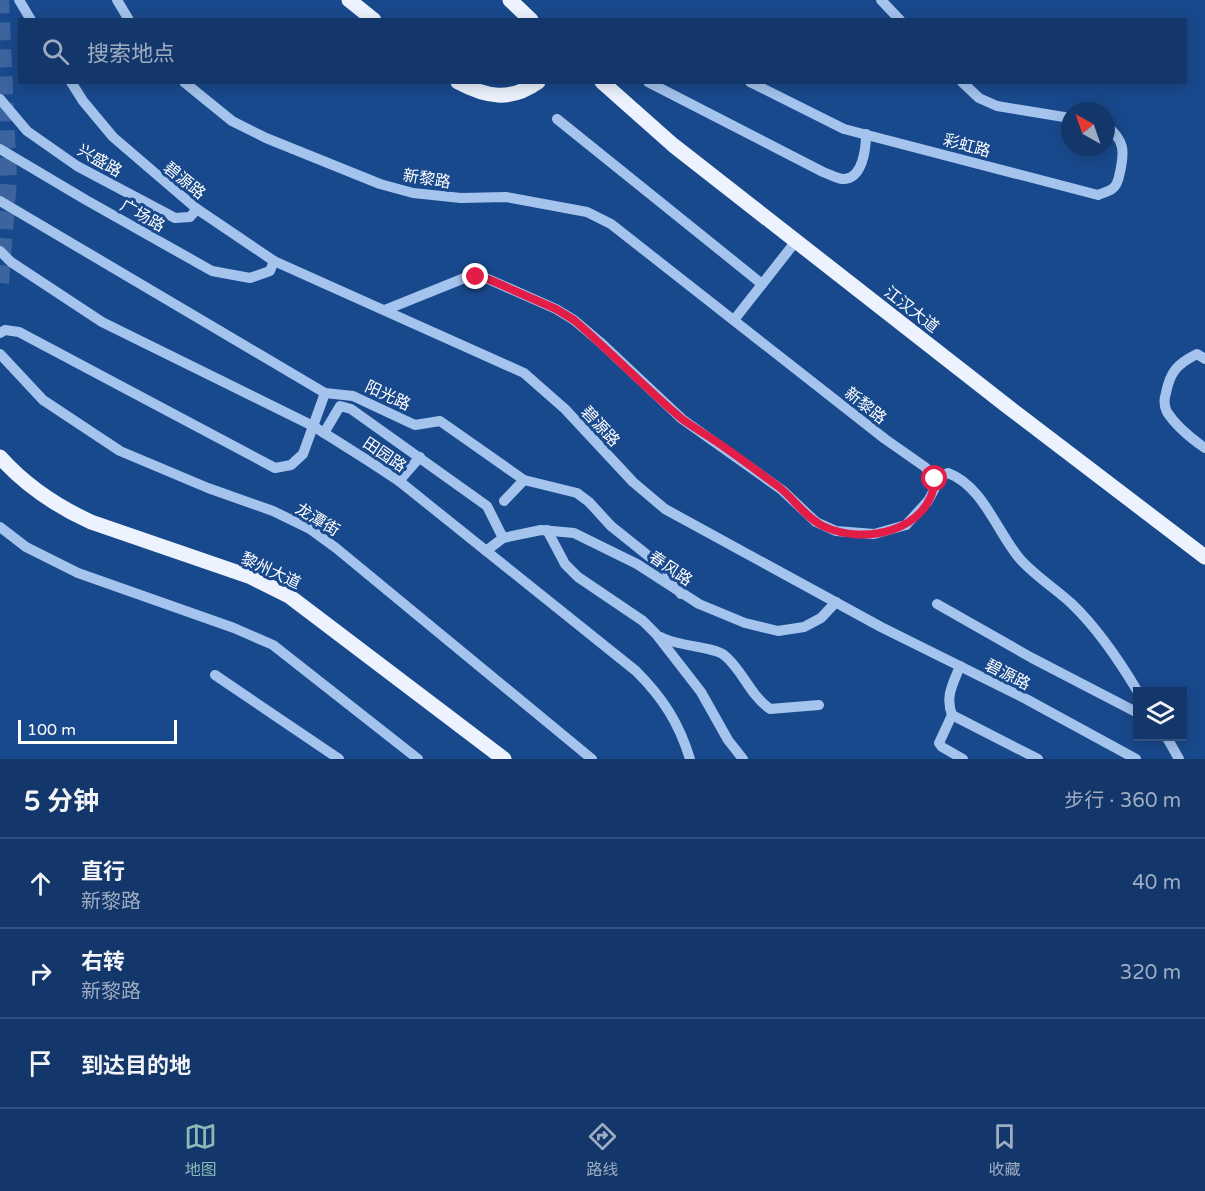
<!DOCTYPE html>
<html lang="zh">
<head>
<meta charset="utf-8">
<style>
  body { margin:0; font-family:"Varela Round","Noto Sans SC",sans-serif; background:#1c3f70; color:#f1f3f6 }
  .controls { position:absolute; right:18px; bottom:18px; display:grid; overflow:hidden; border-radius:0px; box-shadow:0 3px 15px #0003 }
  .controls button { width:54px; height:54px; display:grid; place-items:center; padding:0; border:0; border-bottom:2px solid #32517e; background:#13376a; color:#f1f3f6; font:30px sans-serif }
  .compass { position:absolute; left:1061px; top:102px; width:54px; height:54px; border-radius:50%; background:#13376a; box-shadow:0 3px 15px #0003; rotate:320deg }
  .scale { position:absolute; left:18px; bottom:15px; width:159px; box-sizing:border-box; padding-left:6px; border:3px solid #fff; border-top:0; font-size:16px; line-height:21px; white-space:nowrap; color:#fff; -webkit-text-stroke:4px #19498d; paint-order:stroke }
  .stop { position:absolute; width:18px; height:18px; margin:-14px; border:4px solid #e11d48; border-radius:50%; background:#fff }
  .stop.end { background:#e11d48; border-color:#fff; box-shadow:0 2px 6px #0008 }
  .list { margin:0; padding:0; list-style:none }
  h2 { display:flex; justify-content:space-between; align-items:center; height:78px; margin:0; padding:0 24px; font-size:26px }
  h2 small { font-size:20px; font-weight:400; color:#9dacc1 }
  .list li { display:grid; grid-template-columns:39px 1fr auto; gap:18px; align-items:center; box-sizing:border-box; height:90px; padding:0 24px; border-top:2px solid #32517e }
  .list b { display:block; font-size:22px; white-space:nowrap }
  .list p { margin:0; font-size:20px; white-space:nowrap; color:#9dacc1 }
  .list em { font-size:20px; font-style:normal; color:#9dacc1 }
  .icon { flex:none; width:33px; height:33px; fill:none; stroke:currentColor; stroke-width:2; stroke-linecap:round; stroke-linejoin:round }
  .map { position:relative; flex:none; width:1205px; height:759px; overflow:hidden }
  .search { position:absolute; background:#13376a; box-shadow:0 3px 15px #0003; left:18px; right:18px; top:18px; height:66px; display:flex; align-items:center; gap:15px; box-sizing:border-box; padding:0 21px; border-radius:0px; color:#9dacc1; font-size:22px }
  .sheet { height:348px; background:#13376a }
  nav { display:flex; justify-content:space-around; align-items:center; box-sizing:border-box; height:84px; border-top:2px solid #32517e; background:#13376a; font-size:16px; color:#9dacc1 }
  nav a { display:grid; justify-items:center; gap:3px }
  nav .on { color:#8bbbb9 }
  .map>svg:first-child { display:block }
</style>
</head>
<body>
<div class="map">
<svg width="1205" height="759" viewBox="0 0 1205 759">
  <rect width="100%" height="100%" fill="#19498d"/>
  <g fill="none" stroke-linecap="round" stroke-linejoin="round">
    <path stroke="#3c649e" stroke-width="18" stroke-dasharray="18 9" stroke-linecap="butt" d="M0 283 8 179 0 0"/>
    <g stroke="#a4c4ee" stroke-width="10">
      <path d="M19 0 31 20"/>
      <path d="M117 0 129 20"/>
      <path d="M881 0 900 20"/>
      <path d="M71 82 83 101 113 137 197 209 274 261 524 373 565 409 633 482 665 509 881 627 1026 699 1136 759"/>
      <path d="M184 82 232 121 266 138 380 184 413 193 461 198 506 197 587 212 611 224 885 439 925 467 935 479V488L928 501 906 525 874 534 836 531 816 522 782 490 682 419 600 342 574 320 556 309 488 279 467 277 385 310"/>
      <path d="M648 82 823 172C829 174 836 178 842 179 863 180 866 148 866 134"/>
      <path d="M750 82 844 129 1098 195C1102 193 1108 192 1112 189 1117 186 1119 178 1120 172 1125 150 1124 140 1106 125"/>
      <path d="M962 82 979 98 997 106 1070 118"/>
      <path d="M0 99 27 131 77 166 175 218 190 217 197 209"/>
      <path d="M557 119 762 284"/>
      <path d="M0 149 86 200 212 271 250 278 270 271 274 261"/>
      <path d="M0 201 325 393 353 396 415 425 440 421 524 480 577 493 589 502 611 526 666 570 681 594"/>
      <path d="M0 251 11 262 102 322 313 426 367 460 399 481 636 671C663 698 679 723 690 759"/>
      <path d="M734 320 796 241"/>
      <path d="M0 333 5 330 19 332 275 468 291 465 303 454 325 393"/>
      <path d="M0 354 43 400 120 451 208 488 273 511 310 529 336 548 592 759"/>
      <path d="M1205 359 1197 354C1177 364 1170 372 1166 393 1164 399 1164 406 1167 412 1176 426 1192 439 1205 448"/>
      <path d="M324 433 340 406 351 409 487 506 503 538"/>
      <path d="M935 479 948 473C983 486 997 532 1020 559 1035 576 1056 589 1072 604 1099 630 1119 660 1138 692"/>
      <path d="M399 481 420 457"/>
      <path d="M504 501 524 480"/>
      <path d="M0 527 26 547 78 573 234 628 273 645 418 759"/>
      <path d="M547 530 565 564 578 577 643 621 656 634 701 692 728 740 743 759"/>
      <path d="M486 551 503 538 541 530 574 533 637 564 699 604 745 623 778 631 804 627 821 618 836 602"/>
      <path d="M937 604 1032 658 1138 713"/>
      <path d="M661 637C679 647 712 646 724 655 742 669 749 694 770 709L819 705"/>
      <path d="M960 666C953 684 945 696 952 715L1038 759"/>
      <path d="M215 675 339 759"/>
      <path d="M952 715 939 743 942 747 963 759"/>
      <path d="M1166 736 1179 759"/>
    </g>
    <g stroke="#ecf3ff" stroke-width="15">
      <path d="M349 0 374 20"/>
      <path d="M510 0 531 20"/>
      <path d="M458 82C486 97 510 102 538 82"/>
      <path d="M602 82 673 145 1007 406 1205 557"/>
      <path d="M0 457C25 485 56 506 91 522L251 577 289 596 504 759"/>
    </g>
  </g>
  <g fill="none" stroke-linecap="round" stroke-linejoin="round">
    <path stroke="#e11d48" stroke-width="8" d="M476 277 488 279 556 309 574 320C611 352 645 388 682 419 696 429 710 437 724 447 743 460 761 474 779 487 794 499 806 518 823 526 864 546 931 531 935 479"/>
  </g>
  <g text-anchor="middle" stroke-width="6" stroke-linejoin="round" paint-order="stroke">
    <g font-size="16" fill="#fff" stroke="#19498d">
      <text transform="translate(967 145) rotate(15)" y="6">彩虹路</text>
      <text transform="translate(100 160) rotate(30)" y="6">兴盛路</text>
      <text transform="translate(427 178) rotate(9)" y="6">新黎路</text>
      <text transform="translate(185 180) rotate(39)" y="6">碧源路</text>
      <text transform="translate(143 215) rotate(29)" y="6">广场路</text>
      <text transform="translate(912 309) rotate(38)" y="6">江汉大道</text>
      <text transform="translate(388 395) rotate(25)" y="6">阳光路</text>
      <text transform="translate(866 405) rotate(38)" y="6">新黎路</text>
      <text transform="translate(601 426) rotate(47)" y="6">碧源路</text>
      <text transform="translate(385 454) rotate(34)" y="6">田园路</text>
      <text transform="translate(318 519) rotate(31)" y="6">龙潭街</text>
      <text transform="translate(671 568) rotate(34)" y="6">春风路</text>
      <text transform="translate(271 570) rotate(25)" y="6">黎州大道</text>
      <text transform="translate(1008 674) rotate(27)" y="6">碧源路</text>
    </g>
  </g>
</svg>
<div class="controls">
<button><svg class="icon" aria-label="layers" viewBox="0 0 24 24"><path d="M12 4l9 5-9 5-9-5zM3 14l9 5 9-5"/></svg></button>
</div>
<svg class="compass" viewBox="-18 -18 36 36"><path d="M0-13l5 13h-10z" fill="#e53935"/><path d="M0 13l5-13h-10z" fill="#9dacc1"/></svg>
<div class="scale">100 m</div>
<div class="stop" style="left:935px;top:479px"></div>
<div class="stop end" style="left:476px;top:277px"></div>
<div class="search"><svg class="icon" aria-label="search" viewBox="0 0 24 24"><circle cx="10" cy="10" r="6"/><path d="M15 15l6 6"/></svg>搜索地点</div>
</div>
<section class="sheet">
<h2>5 分钟<small>步行 · 360 m</small></h2>
<ul class="list">
<li><svg class="icon" aria-label="ahead" viewBox="0 0 24 24"><path d="M12 20V5M6 11l6-6 6 6"/></svg><div><b>直行</b><p>新黎路</p></div><em>40 m</em></li>
<li><svg class="icon" aria-label="right" viewBox="0 0 24 24"><path d="M7 20v-9h11M14 6l5 5-5 5"/></svg><div><b>右转</b><p>新黎路</p></div><em>320 m</em></li>
<li><svg class="icon" aria-label="arrive" viewBox="0 0 24 24"><path d="M6 21V4h12l-3 4 3 4H6"/></svg><div><b>到达目的地</b></div></li>
</ul>
</section>
<nav>
<a class="on"><svg class="icon" aria-label="map" viewBox="0 0 24 24"><path d="M3 6l6-2 6 2 6-2v14l-6 2-6-2-6 2zM9 4v14M15 6v14"/></svg>地图</a>
<a><svg class="icon" aria-label="directions" viewBox="0 0 24 24"><path d="M12 3l9 9-9 9-9-9zM9 14v-3h6M13 9l2 2-2 2"/></svg>路线</a>
<a><svg class="icon" aria-label="saved" viewBox="0 0 24 24"><path d="M7 4h10v16l-5-4-5 4z"/></svg>收藏</a>
</nav>
</body>
</html>
